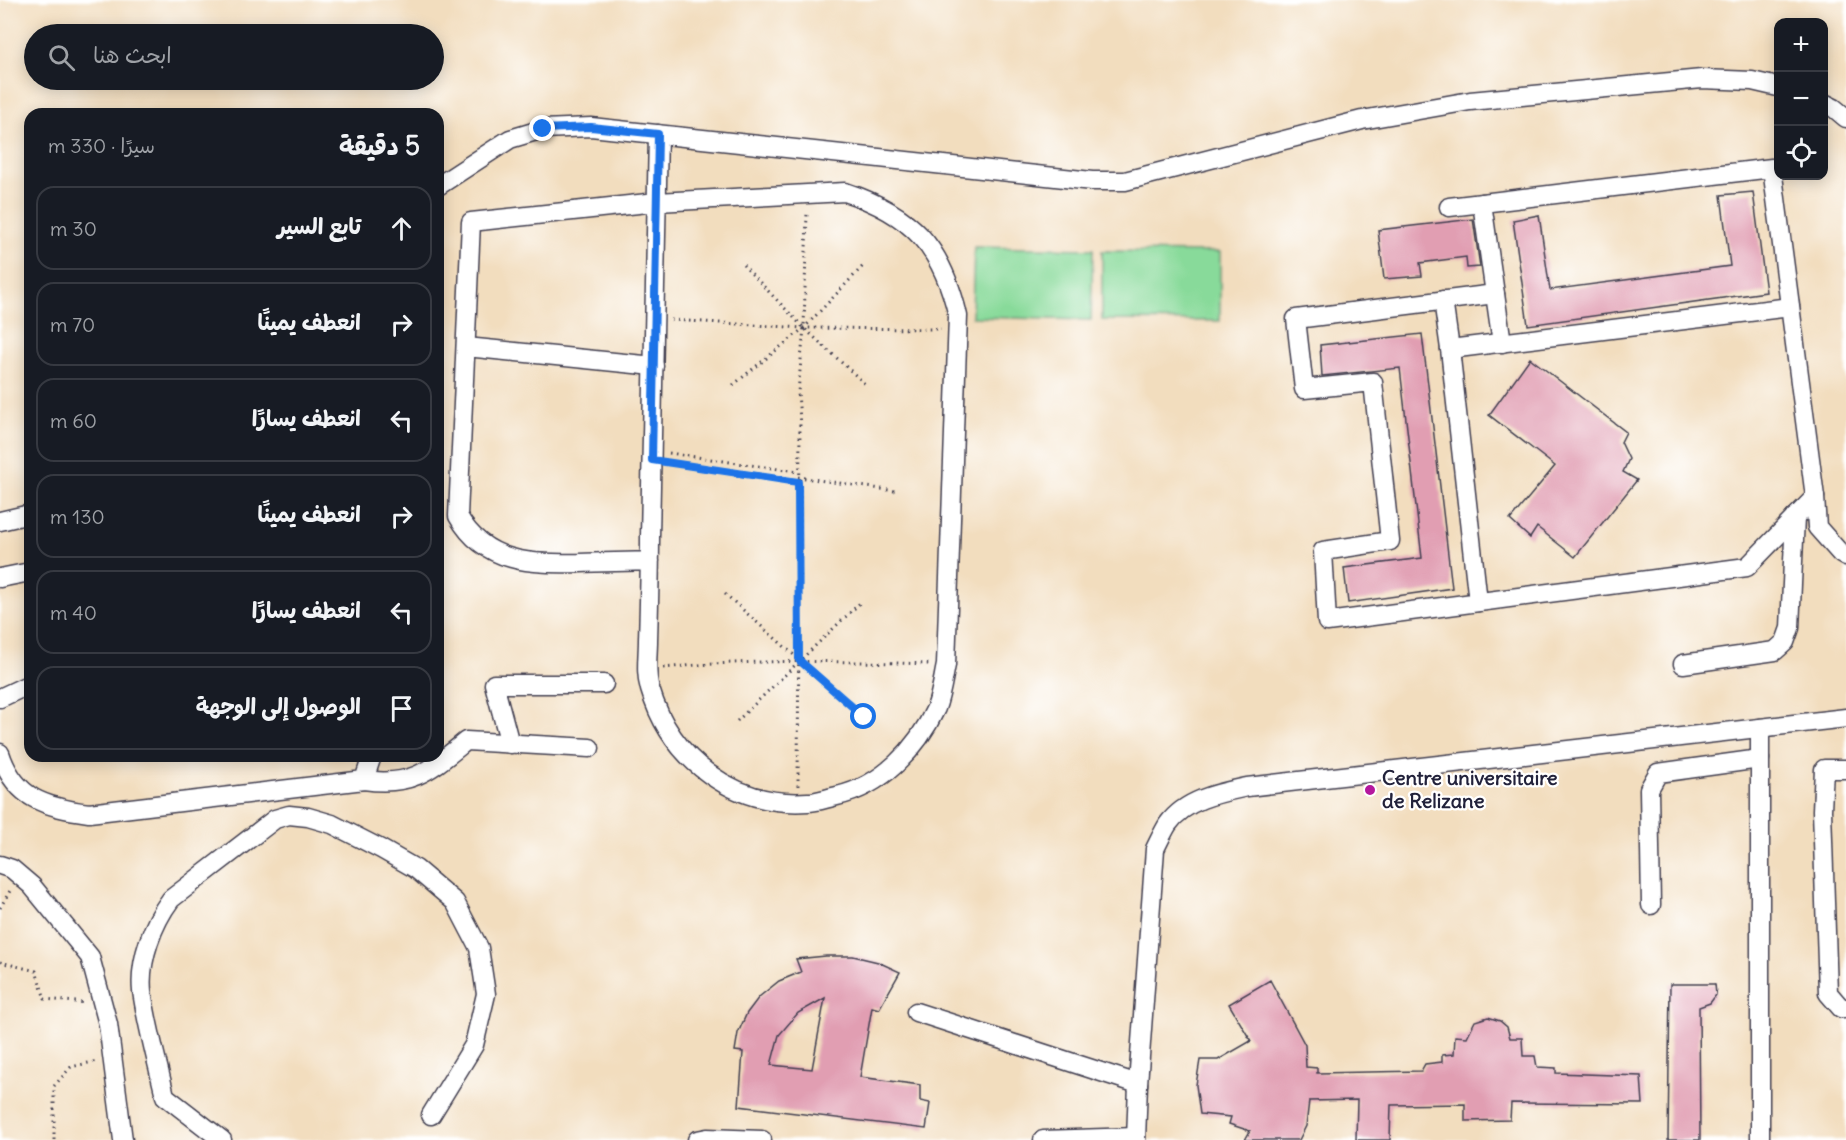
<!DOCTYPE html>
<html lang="ar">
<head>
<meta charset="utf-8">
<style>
  body { margin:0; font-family:Delius,"Playpen Sans Arabic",sans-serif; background:#20242c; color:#f1f3f6; direction:rtl }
  .controls { position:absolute; right:18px; top:18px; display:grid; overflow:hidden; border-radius:12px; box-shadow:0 3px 15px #0003 }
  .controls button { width:54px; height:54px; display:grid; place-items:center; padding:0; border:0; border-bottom:2px solid #363941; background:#171b24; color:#f1f3f6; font:30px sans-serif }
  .stop { position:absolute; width:18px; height:18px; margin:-14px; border:4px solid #1a73e8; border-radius:50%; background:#fff }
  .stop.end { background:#1a73e8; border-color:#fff; box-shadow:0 2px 6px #0008 }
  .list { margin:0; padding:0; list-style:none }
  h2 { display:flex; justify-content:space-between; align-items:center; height:78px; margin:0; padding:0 24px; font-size:26px }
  h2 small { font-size:20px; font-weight:400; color:#9ea1a6 }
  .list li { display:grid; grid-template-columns:39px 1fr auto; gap:18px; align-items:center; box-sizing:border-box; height:84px; margin:0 12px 12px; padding:0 12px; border:2px solid #363941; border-radius:18px }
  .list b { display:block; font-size:22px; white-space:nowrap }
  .list em { font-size:20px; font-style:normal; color:#9ea1a6 }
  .icon { flex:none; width:33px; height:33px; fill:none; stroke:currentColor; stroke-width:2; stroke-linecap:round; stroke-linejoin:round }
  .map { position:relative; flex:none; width:1846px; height:1140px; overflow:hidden; direction:ltr }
  .search { position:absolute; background:#171b24; box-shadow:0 3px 15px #0003; left:24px; top:24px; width:420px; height:66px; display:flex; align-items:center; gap:15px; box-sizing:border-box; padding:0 21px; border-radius:33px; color:#9ea1a6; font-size:22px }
  .panel { position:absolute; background:#171b24; box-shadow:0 3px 15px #0003; left:24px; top:108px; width:420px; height:654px; border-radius:18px; direction:rtl }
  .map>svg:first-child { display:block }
</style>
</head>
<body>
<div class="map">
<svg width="1846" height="1140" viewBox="0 0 1846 1140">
  <rect width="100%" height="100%" fill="#fff"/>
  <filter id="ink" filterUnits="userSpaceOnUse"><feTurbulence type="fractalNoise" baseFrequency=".0167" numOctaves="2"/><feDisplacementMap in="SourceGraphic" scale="12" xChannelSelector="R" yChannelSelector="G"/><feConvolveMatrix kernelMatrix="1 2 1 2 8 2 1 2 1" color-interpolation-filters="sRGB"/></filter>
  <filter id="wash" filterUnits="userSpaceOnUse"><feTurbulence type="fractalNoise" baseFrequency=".008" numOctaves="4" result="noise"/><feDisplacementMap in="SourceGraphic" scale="24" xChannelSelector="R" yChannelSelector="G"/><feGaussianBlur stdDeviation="1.35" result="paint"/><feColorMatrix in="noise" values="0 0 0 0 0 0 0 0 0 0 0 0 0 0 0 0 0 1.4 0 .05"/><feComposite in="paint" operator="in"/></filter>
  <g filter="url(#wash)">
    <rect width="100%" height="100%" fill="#f2ddbe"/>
    <g fill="#88da9a" stroke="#557e6a" stroke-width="1.5">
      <path d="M974 247 1093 249 1091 320 972 317Z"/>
      <path d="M1102 251 1220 252V321L1102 320Z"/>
    </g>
    <g id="blocks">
      <g fill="#e19eb2" fill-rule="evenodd">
        <path d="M1753 192 1766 292 1528 325 1513 220 1539 215 1550 290 1730 266 1721 195Z"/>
        <path d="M1473 219 1480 267 1467 268 1466 257 1420 263 1422 276 1384 279 1378 230Z"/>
        <path d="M1422 334 1452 588 1348 603 1344 568 1422 558 1400 368 1322 376 1320 345Z"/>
        <path d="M1530 358 1626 432 1621 442 1629 459 1623 472 1637 480 1575 557 1537 527 1530 538 1510 520 1555 466 1489 415Z"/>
        <path d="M826 956H853L878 962 900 972 879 1009 872 1007 860 1077 920 1085V1101L930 1103 926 1129 739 1106 743 1052 735 1051 738 1033 747 1013 759 997 779 981 801 972 796 959ZM825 998 812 1069 771 1065 779 1035 798 1013Z"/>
        <path d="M1270 980 1305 1045 1306 1067 1317 1068V1073L1421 1071 1425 1064 1442 1062V1055L1454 1054 1455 1036 1467 1037 1475 1021 1488 1017 1500 1021 1507 1027 1510 1038H1522L1523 1056H1535L1537 1067 1556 1068V1073L1641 1076 1643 1104 1511 1103 1510 1120 1465 1121V1104L1391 1105 1390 1140H1356L1357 1100 1309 1101 1306 1126 1299 1140H1245L1250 1131 1229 1124 1231 1117 1200 1114 1196 1085 1200 1060H1218L1251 1041 1229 1004Z"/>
        <path d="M1670 984H1715L1716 995 1710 1003 1699 1007 1700 1140H1668Z"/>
      </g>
    </g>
  </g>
  <g filter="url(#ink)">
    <use href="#blocks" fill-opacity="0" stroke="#413e4f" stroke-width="1.5"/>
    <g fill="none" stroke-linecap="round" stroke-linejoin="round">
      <defs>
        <g id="minor">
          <path d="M1824 103 1834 108 1846 118"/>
          <path d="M438 186 510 139 543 129 591 127 1092 181H1125L1362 120 1470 101 1702 79 1752 81 1778 87"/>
          <path d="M1482 203 1502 343"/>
          <path d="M1449 207 1772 168 1815 497 1817 527 1841 554 1846 557"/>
          <path d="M1495 294 1296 319 1304 389 1373 382 1390 541 1323 551 1327 622 1747 567 1815 497"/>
          <path d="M1443 300 1450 349 1478 602"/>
          <path d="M466 347 654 366"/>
          <path d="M1450 349 1790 307"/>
          <path d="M0 521 30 514"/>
          <path d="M650 561C627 562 603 562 580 563 532 564 485 564 458 516L471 222 657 202 845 192C912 214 942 247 958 316L946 665C943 679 941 695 936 708 917 749 882 786 837 796 827 798 817 802 808 802 734 807 671 760 650 689 645 673 648 656 648 640 649 606 650 571 650 537 653 403 655 268 658 134"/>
          <path d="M0 578 30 572"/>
          <path d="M1683 664 1775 651 1785 642 1790 628 1795 517"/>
          <path d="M0 698 30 684"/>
          <path d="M510 744 494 684H604"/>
          <path d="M0 753C15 799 45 807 89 813L364 780 372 756"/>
          <path d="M1846 769H1824L1822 810 1828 993 1841 1008H1846"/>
          <path d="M364 780C413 787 430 770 466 741L590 748"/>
          <path d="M0 865 12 869 32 886 90 957 108 1024 123 1140"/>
          <path d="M1651 905 1649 789 1658 773 1760 759"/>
          <path d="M916 1012 1138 1084"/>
          <path d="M222 1140 165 1096C157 1061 147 1026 142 991 139 960 153 923 171 899L275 819 289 815 308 817 332 824 381 849 416 869 455 902 479 948 486 994 474 1045 431 1115"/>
          <path d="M697 1140 707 1138 762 1140"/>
          <path d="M1043 1140 1136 1137"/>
          <path d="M1136 1140 1138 1084 1155 849C1159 841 1163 832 1168 824 1186 799 1219 793 1247 787L1846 718"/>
          <path d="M1760 1140V728"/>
        </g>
      </defs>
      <use href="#minor" stroke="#413e4f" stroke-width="21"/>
      <g stroke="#413e4f" stroke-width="3" stroke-dasharray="1.5 4.5" stroke-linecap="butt">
        <path d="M743 265 804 328 865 384"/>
        <path d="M671 320 804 328 941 329"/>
        <path d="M733 385 804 328 863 266"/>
        <path d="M669 453 799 472"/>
        <path d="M668 462 798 482"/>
        <path d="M798 477 895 491"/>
        <path d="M725 594 864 717"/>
        <path d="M663 668C752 659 840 661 929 664"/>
        <path d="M737 721 862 601"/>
        <path d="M798 786 800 421 798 392 804 328 807 211"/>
        <path d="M0 908 11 889"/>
        <path d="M0 962 36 971 45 999 86 1003"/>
        <path d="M54 1140V1086L71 1067 97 1061"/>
      </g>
      <use href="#minor" stroke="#fff" stroke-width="18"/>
    </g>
  </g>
  <g fill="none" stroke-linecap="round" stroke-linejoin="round" filter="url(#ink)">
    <path stroke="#1a73e8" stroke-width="8" d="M543 129 591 127 658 134 652 460 798 482 799 660 864 717"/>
  </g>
  <circle fill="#b5179e" stroke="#fff" stroke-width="2" cx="1370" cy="790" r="6"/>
  <g text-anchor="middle" stroke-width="4.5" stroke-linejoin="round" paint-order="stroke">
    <g font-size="20" font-weight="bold" fill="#22223b" stroke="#fff" text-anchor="start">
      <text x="1382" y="785">Centre universitaire<tspan x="1382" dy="23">de Relizane</tspan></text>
    </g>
  </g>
</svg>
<div class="controls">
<button>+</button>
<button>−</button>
<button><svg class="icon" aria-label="locate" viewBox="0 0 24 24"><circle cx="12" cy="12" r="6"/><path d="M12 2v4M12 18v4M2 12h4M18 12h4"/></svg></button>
</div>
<div class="stop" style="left:864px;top:717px"></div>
<div class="stop end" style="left:543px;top:129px"></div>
<div class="search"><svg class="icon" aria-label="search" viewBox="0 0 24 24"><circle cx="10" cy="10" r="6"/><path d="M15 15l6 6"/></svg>ابحث هنا</div>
<section class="panel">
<h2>5 دقيقة<small>سيرًا · 330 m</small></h2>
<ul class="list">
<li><svg class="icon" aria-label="ahead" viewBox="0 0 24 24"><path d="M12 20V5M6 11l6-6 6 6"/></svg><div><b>تابع السير</b></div><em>30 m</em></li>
<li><svg class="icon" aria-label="right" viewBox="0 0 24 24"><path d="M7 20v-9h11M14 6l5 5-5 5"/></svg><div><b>انعطف يمينًا</b></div><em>70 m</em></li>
<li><svg class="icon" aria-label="left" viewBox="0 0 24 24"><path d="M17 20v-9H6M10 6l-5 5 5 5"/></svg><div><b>انعطف يسارًا</b></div><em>60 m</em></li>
<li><svg class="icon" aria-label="right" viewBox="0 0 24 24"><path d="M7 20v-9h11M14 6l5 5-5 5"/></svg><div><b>انعطف يمينًا</b></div><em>130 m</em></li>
<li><svg class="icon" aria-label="left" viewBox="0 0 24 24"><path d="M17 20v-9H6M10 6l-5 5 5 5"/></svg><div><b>انعطف يسارًا</b></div><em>40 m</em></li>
<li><svg class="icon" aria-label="arrive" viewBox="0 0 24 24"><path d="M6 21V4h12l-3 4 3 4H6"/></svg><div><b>الوصول إلى الوجهة</b></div></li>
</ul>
</section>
</div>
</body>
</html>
